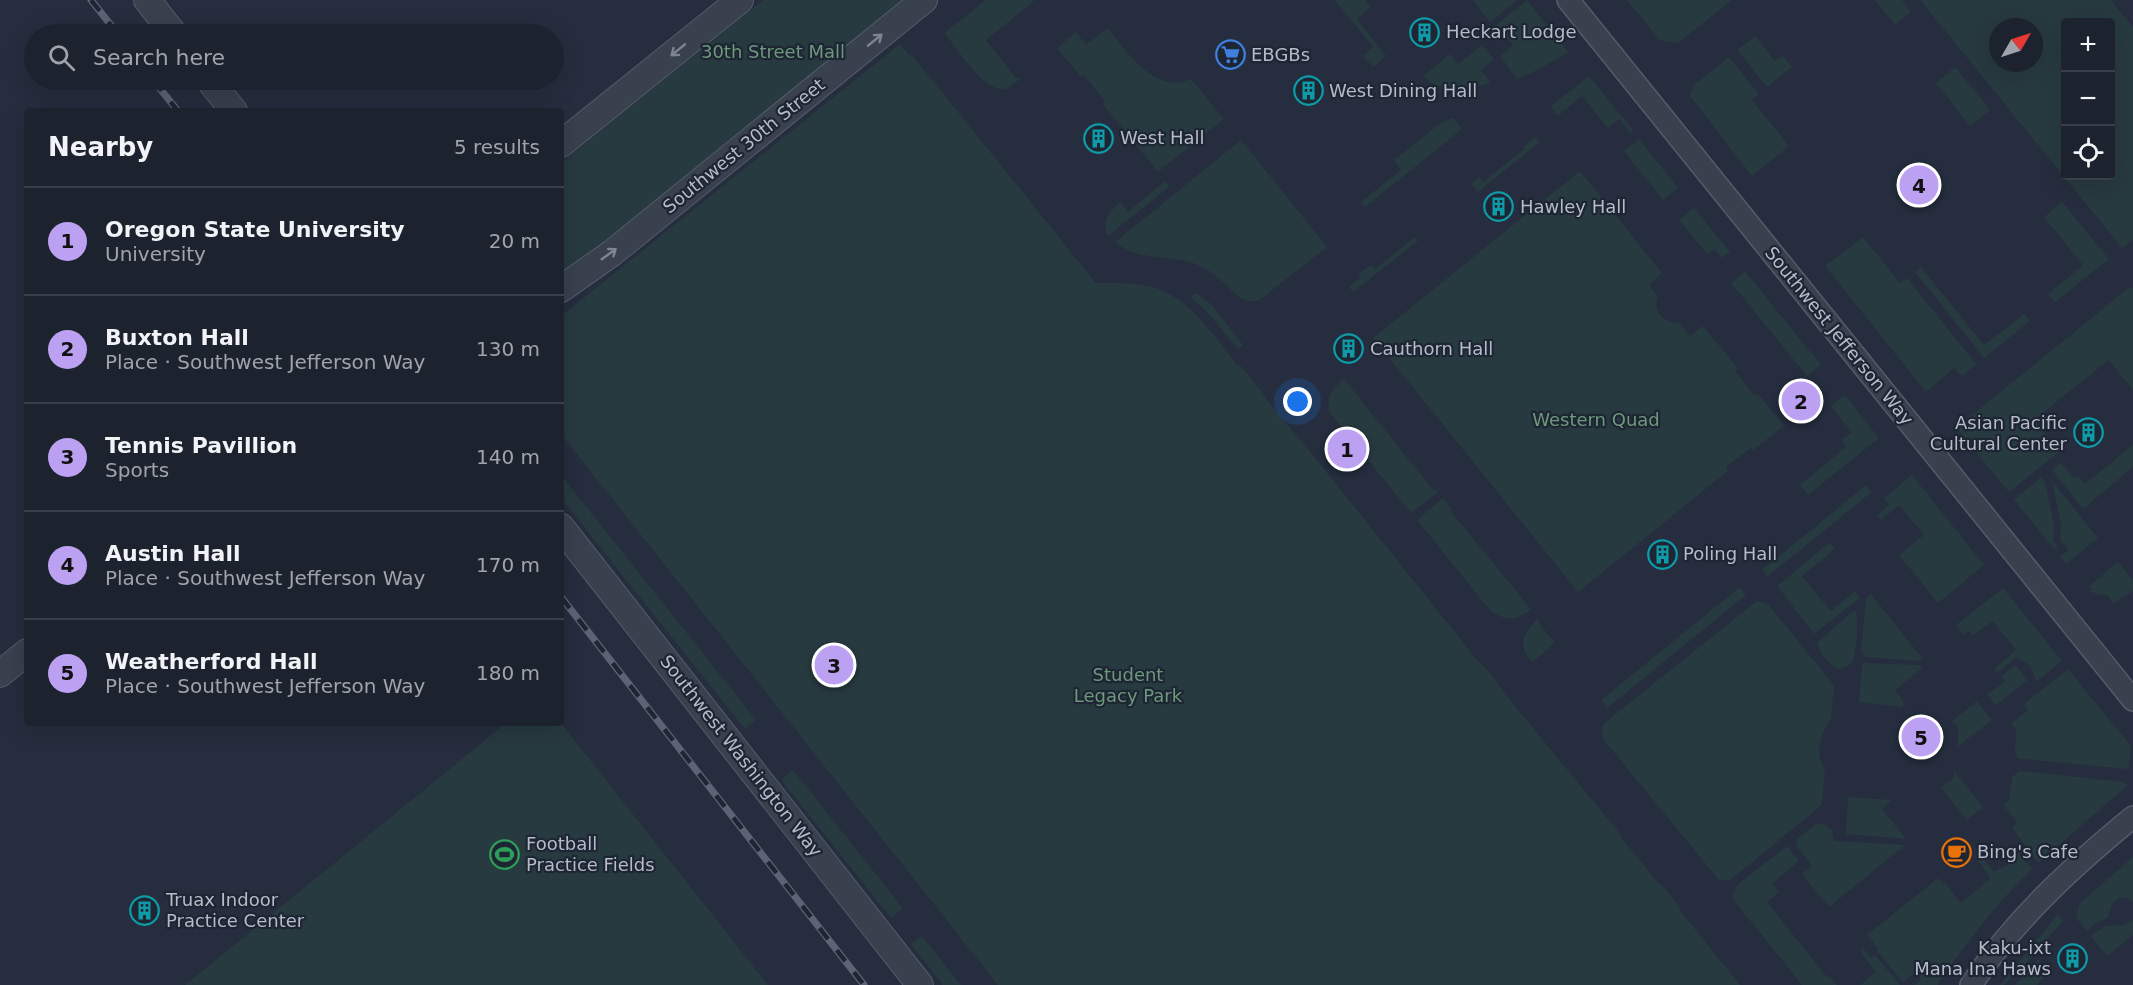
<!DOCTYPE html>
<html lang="en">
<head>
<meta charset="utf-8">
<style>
  body { margin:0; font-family:"DejaVu Sans",sans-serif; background:#292f3a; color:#f1f3f6 }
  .controls { position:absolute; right:18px; top:18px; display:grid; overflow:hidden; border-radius:6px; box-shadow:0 6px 24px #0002 }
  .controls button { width:54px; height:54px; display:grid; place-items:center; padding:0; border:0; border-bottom:2px solid #3a3f4a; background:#1c222e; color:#f1f3f6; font:30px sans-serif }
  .compass { position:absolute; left:1989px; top:18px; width:54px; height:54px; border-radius:50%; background:#1c222e; box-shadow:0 6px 24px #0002; rotate:51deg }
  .you { position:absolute; left:1298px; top:402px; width:21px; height:21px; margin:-15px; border:4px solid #fff; border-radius:50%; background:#1a73e8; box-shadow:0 0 0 9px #1a73e833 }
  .badge { display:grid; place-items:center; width:39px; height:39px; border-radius:50%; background:#bca0f2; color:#111; font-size:20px; font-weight:700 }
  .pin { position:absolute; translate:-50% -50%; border:3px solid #fff; box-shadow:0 2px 6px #0006 }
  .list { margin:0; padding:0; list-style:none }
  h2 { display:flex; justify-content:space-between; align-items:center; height:78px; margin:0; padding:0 24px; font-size:26px }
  h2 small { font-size:20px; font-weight:400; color:#a0a4aa }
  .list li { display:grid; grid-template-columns:39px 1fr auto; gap:18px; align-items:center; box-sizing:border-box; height:108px; padding:0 24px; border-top:2px solid #3a3f4a }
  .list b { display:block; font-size:22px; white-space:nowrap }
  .list p { margin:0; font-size:20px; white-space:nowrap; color:#a0a4aa }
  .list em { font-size:20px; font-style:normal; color:#a0a4aa }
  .icon { flex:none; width:33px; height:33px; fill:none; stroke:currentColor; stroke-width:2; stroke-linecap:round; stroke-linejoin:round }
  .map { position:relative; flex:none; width:2133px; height:985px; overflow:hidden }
  .search { position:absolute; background:#1c222e; box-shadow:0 6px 24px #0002; left:24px; top:24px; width:540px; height:66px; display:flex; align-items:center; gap:15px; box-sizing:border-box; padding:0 21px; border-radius:33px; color:#a0a4aa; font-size:22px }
  .panel { position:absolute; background:#1c222e; box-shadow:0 6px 24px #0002; left:24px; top:108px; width:540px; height:618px; border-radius:6px }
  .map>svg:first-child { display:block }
</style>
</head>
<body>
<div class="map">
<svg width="2133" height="985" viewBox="0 0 2133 985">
  <rect width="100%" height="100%" fill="#252d3e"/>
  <g fill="#273a3f" fill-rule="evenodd">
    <path d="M763 0H912L561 283V163Z"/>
    <path d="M986 0H1035L986 40 1016 78 1018 77 1020 79C1014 84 1008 90 1000 89 980 86 957 48 944 33Z"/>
    <path d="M1335 0H1365L1371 7 1357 19 1386 56 1373 67 1363 56 1373 47Z"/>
    <path d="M1473 0H1517L1490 22Z"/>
    <path d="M1527 0 1568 52 1540 69 1517 79 1500 56 1513 45 1503 33 1497 38 1490 30Z"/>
    <path d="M1627 0H1732L1678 43 1660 40Z"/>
    <path d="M1875 0H1902L1911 12 1895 25Z"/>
    <path d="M1920 0H2111L2133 27V240L2122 248ZM2110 22V176H2066V22ZM1998 27H2034V63H1998Z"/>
    <path d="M1108 28C1127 52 1155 95 1191 79L1224 119 1158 172 1103 104 1105 101 1084 75 1081 77 1057 48 1076 32 1086 45Z"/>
    <path d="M1755 36 1775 61 1783 55 1792 67 1767 87 1737 50Z"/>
    <path d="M900 44 910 56 912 55 1096 283C1114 283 1135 282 1153 287 1192 299 1214 337 1238 366L1240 365 1266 397 1265 398 1316 459 1479 662 1489 671 1505 694 1622 836 1621 837 1659 884H1661L1680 907 1679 909 1740 985H998L561 434V316Z"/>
    <path d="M1482 45 1494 59 1481 70 1490 82 1487 84C1468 89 1437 93 1423 76L1450 54 1458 64Z"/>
    <path d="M1729 57 1759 94 1752 100 1789 146 1752 176 1690 96 1693 86Z"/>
    <path d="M1955 67 1990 110 1970 126 1936 83Z"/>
    <path d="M1589 76 1633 130 1630 133 1619 119 1608 128 1582 96 1558 116 1551 106Z"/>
    <path d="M1453 118 1462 129 1365 207 1361 202 1401 170 1394 160 1442 122Z"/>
    <path d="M1535 137 1540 142 1478 192 1471 184 1479 177 1483 182 1524 149 1523 147Z"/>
    <path d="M1639 139 1678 188 1663 200 1624 151Z"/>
    <path d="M1241 140 1327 247 1260 300C1241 305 1234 292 1222 281 1215 275 1207 269 1198 265 1171 253 1140 263 1115 242Z"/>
    <path d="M1580 171 1662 273 1649 285 1658 296C1652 312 1664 323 1680 323L1690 336 1703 326 1738 368 1735 371 1755 396 1758 394 1784 426 1753 450 1751 448 1726 467 1728 471 1578 592 1373 338Z"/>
    <path d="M1165 181 1170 186 1108 236C1101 221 1109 213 1120 202L1128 212Z"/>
    <path d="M2062 202 2109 259 2055 302 2048 294 2083 265 2044 217Z"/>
    <path d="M1694 208 1730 252 1722 258 1714 249 1707 254 1679 220Z"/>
    <path d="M1415 237 1418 241 1353 292 1349 287 1361 277 1359 274 1371 265 1375 269Z"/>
    <path d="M1863 237 1900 283 1907 278 1976 364 1962 376 1954 368 1926 392 1825 266Z"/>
    <path d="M1921 267 1984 345 2024 314 2030 321 1984 358 1915 272Z"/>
    <path d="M1745 271 1821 365 1807 376 1731 283Z"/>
    <path d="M2131 286 2133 289V390L2109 360 2034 420 2059 452 2009 492 1956 428Z"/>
    <path d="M1196 293 1212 305 1243 345 1238 349 1208 313 1190 297Z"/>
    <path d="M1344 379 1433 490 1435 489 1438 492 1411 513 1330 413C1325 398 1332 389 1344 379Z"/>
    <path d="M1845 395 1879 438 1808 495 1800 485 1846 447 1842 440 1852 432 1831 406Z"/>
    <path d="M2133 445V467L2083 509 2052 470 2061 463 2074 478 2078 475 2085 484Z"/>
    <path d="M561 475 756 720 745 729 561 498Z"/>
    <path d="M1912 475 1984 565 1938 603 1899 555 1924 535 1899 505 1881 520 1877 515 1889 505 1884 498Z"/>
    <path d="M2041 477 2045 482 2054 524 2053 540 2058 547 2054 549 2014 500Z"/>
    <path d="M2052 481 2098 538 2066 564 2060 557 2069 550 2060 539 2061 524Z"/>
    <path d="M1866 485 1872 492 1767 577 1762 570Z"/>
    <path d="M1443 498 1452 509 1450 510 1531 609C1516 621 1504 622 1489 609L1417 520Z"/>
    <path d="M1830 542 1835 549 1802 576 1831 611 1855 591 1860 598 1814 634 1777 586Z"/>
    <path d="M2118 562 2133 580V591L2113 604 2108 596 2089 592 2092 589 2089 586Z"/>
    <path d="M1740 587 1746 595 1607 708 1601 700Z"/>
    <path d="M2003 588 2062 661 2036 682 2031 667 2017 657 1997 673 1994 669 2016 650 1993 621 1973 635 1969 631 1964 635 1956 625Z"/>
    <path d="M1871 594 1923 659 1920 661 1866 657 1861 651 1866 598Z"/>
    <path d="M1757 601 1768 604 1834 685 1831 719 1824 730 1819 748 1820 759 1825 771 1822 805 1730 880H1719L1603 739 1602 725Z"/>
    <path d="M1856 611C1858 620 1857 654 1852 662 1848 666 1844 668 1839 669 1829 665 1819 653 1817 643L1852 612Z"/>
    <path d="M1538 619 1540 622 1539 623 1555 643 1535 660 1531 661C1517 645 1524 631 1538 619Z"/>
    <path d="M1864 663 1920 665 1922 668 1895 690 1903 701V707L1859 702 1862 665Z"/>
    <path d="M2015 665 2028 680 1996 705 1987 695 2005 681 2002 676Z"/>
    <path d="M2068 669 2131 746 2129 767 2127 769 2023 759H2019L2015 754 2016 730 2011 724 2028 710 2024 704Z"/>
    <path d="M1977 701 1992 720 1957 747 1959 729 1952 721Z"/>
    <path d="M506 723H561L768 985H185Z"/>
    <path d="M793 770 903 908 891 918 781 780Z"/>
    <path d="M1954 771 1983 807 1967 820 1941 788 1954 778Z"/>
    <path d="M2019 771 2124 782 2127 786 2038 863 2012 827 2017 822 2003 805 2009 800 2012 777Z"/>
    <path d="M1848 797 1892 800 1882 809 1906 839 1846 834Z"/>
    <path d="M1817 823 1826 825 1832 830 1834 841 1905 845 1829 907 1802 874 1812 866 1796 845 1797 839Z"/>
    <path d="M1787 846 1798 860V862L1773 883 1779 892 1767 902 1827 977 1829 976 1837 985H1802L1735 902 1732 897 1737 885Z"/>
    <path d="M2018 853 2032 869C1996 904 1966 943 1937 985H1914L1921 980 1915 973 1903 982 1877 951 1879 949 1867 935 1938 878 1943 884 1945 883 1961 903 1991 878 1975 857 1979 854 1994 872 2008 865Z"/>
    <path d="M2133 857V902L2126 897C2111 898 2112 906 2108 918L2096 923 2087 931 2076 918 2080 903Z"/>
    <path d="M2058 914 2063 921 2021 969 2004 985H2000Z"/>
    <path d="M2133 920V935L2107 956 2091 936 2105 926 2124 925Z"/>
    <path d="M922 936 961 985H943L911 944Z"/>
    <path d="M1863 948 1871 958 1875 955 1900 985H1860L1876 972 1860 951Z"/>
    <path d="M2038 959 2049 971 2037 985H2015Z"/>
  </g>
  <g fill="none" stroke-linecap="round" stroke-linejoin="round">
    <defs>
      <g id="minor">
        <path d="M1568 0 2133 700"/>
        <path d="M1971 985C2014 920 2073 866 2133 817"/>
      </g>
      <g id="tertiary">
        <path d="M147 0 174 34"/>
        <path d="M209 80 234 111"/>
        <path d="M561 144 740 0"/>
        <path d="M561 289 612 253 924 0"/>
        <path d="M561 527 920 985"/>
        <path d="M0 674 27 652"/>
      </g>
    </defs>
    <use href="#minor" stroke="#545b69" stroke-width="24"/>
    <use href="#tertiary" stroke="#545b69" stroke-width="28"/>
    <use href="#minor" stroke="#39404e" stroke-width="21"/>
    <use href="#tertiary" stroke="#39404e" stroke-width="26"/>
    <defs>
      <g id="rail">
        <path d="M91 0 118 34"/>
        <path d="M153 80 178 111"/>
        <path d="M561 597 864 985"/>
      </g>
    </defs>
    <use href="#rail" stroke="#5b6375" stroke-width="7"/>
    <use href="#rail" stroke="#1e2533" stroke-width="4.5" stroke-dasharray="14" stroke-linecap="butt"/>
  </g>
  <defs><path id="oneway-shaft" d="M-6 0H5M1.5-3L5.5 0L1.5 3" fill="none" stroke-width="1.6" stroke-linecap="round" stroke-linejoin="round" transform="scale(1.5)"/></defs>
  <g stroke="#7d8492">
    <use href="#oneway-shaft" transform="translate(875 40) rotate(-39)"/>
    <use href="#oneway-shaft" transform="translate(678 50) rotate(141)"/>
    <use href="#oneway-shaft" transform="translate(609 254) rotate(-36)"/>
  </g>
  <defs>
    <symbol id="building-ring" viewBox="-11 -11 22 22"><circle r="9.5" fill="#1e2533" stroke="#0f9aa8" stroke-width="1.5"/><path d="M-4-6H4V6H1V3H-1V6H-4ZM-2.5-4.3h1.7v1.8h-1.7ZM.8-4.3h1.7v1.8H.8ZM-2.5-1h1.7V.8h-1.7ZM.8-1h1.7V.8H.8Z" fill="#0f9aa8"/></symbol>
    <symbol id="supermarket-ring" viewBox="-11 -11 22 22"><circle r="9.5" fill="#1e2533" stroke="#3f7fe0" stroke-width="1.5"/><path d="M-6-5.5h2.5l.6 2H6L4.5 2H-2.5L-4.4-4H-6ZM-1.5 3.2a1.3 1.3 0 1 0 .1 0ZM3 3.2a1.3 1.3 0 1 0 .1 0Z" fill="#3f7fe0"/></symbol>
    <symbol id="cafe-ring" viewBox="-11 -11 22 22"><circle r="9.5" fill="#1e2533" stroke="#e8710a" stroke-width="1.5"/><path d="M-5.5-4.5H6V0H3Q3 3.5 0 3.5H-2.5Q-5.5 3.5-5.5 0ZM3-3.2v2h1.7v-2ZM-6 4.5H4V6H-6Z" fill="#e8710a"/></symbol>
    <symbol id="stadium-ring" viewBox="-11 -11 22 22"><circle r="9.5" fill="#1e2533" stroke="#2e9e5b" stroke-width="1.5"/><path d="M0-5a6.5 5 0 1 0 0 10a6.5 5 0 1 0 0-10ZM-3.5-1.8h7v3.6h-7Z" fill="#2e9e5b"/></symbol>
  </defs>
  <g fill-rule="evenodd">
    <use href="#building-ring" x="1408" y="16" width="33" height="33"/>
    <use href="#supermarket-ring" x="1214" y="38" width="33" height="33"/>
    <use href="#building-ring" x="1292" y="74" width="33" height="33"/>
    <use href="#building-ring" x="1082" y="122" width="33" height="33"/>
    <use href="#building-ring" x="1482" y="190" width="33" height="33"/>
    <use href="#building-ring" x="1332" y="332" width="33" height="33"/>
    <use href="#building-ring" x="2072" y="416" width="33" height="33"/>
    <use href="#building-ring" x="1646" y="538" width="33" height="33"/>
    <use href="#cafe-ring" x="1940" y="836" width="33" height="33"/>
    <use href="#stadium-ring" x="488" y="838" width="33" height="33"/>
    <use href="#building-ring" x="128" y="894" width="33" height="33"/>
    <use href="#building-ring" x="2056" y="942" width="33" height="33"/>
  </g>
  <g text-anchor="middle" stroke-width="4.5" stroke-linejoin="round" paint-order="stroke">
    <g font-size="18" fill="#b5bbc9" stroke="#1e2533" text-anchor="start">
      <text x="1446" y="38">Heckart Lodge</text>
      <text x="1251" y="61">EBGBs</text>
      <text x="1329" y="97">West Dining Hall</text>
      <text x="1120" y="144">West Hall</text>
      <text x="1520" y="213">Hawley Hall</text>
      <text x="1370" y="355">Cauthorn Hall</text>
      <text x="2067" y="429" text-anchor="end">Asian Pacific<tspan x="2067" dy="21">Cultural Center</tspan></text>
      <text x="1683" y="560">Poling Hall</text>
      <text x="526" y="850">Football<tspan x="526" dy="21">Practice Fields</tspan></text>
      <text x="1977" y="858">Bing's Cafe</text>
      <text x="166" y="906">Truax Indoor<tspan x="166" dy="21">Practice Center</tspan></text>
      <text x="2051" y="954" text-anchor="end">Kaku-ixt<tspan x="2051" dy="21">Mana Ina Haws</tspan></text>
    </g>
    <g font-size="18" fill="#6d997c" stroke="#1e2533">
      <text x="773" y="58">30th Street Mall</text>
      <text x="1596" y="426">Western Quad</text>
      <text x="1128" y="681">Student<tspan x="1128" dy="21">Legacy Park</tspan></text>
    </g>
    <g font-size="18" fill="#b5bbc9" stroke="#1e2533">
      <text transform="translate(744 146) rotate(-39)" y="6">Southwest 30th Street</text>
      <text transform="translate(1839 336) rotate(51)" y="6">Southwest Jefferson Way</text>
      <text transform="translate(741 756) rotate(52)" y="6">Southwest Washington Way</text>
    </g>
  </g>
</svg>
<div class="controls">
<button>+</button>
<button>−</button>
<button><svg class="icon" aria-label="locate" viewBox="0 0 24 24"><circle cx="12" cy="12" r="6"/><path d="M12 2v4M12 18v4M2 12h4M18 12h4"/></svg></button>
</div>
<svg class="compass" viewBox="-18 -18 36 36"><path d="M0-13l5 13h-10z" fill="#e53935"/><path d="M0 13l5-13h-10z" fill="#a0a4aa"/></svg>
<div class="you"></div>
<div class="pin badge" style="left:1347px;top:449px">1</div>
<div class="pin badge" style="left:1801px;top:401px">2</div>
<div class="pin badge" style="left:834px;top:665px">3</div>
<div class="pin badge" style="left:1919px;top:185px">4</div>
<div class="pin badge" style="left:1921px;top:737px">5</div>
<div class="search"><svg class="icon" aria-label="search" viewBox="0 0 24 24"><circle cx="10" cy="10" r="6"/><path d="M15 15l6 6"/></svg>Search here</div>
<section class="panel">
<h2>Nearby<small>5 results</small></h2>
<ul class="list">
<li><span class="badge">1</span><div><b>Oregon State University</b><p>University</p></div><em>20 m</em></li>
<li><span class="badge">2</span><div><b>Buxton Hall</b><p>Place · Southwest Jefferson Way</p></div><em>130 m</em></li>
<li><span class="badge">3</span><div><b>Tennis Pavillion</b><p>Sports</p></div><em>140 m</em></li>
<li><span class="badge">4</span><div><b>Austin Hall</b><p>Place · Southwest Jefferson Way</p></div><em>170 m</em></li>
<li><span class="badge">5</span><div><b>Weatherford Hall</b><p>Place · Southwest Jefferson Way</p></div><em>180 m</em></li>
</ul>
</section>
</div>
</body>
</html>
